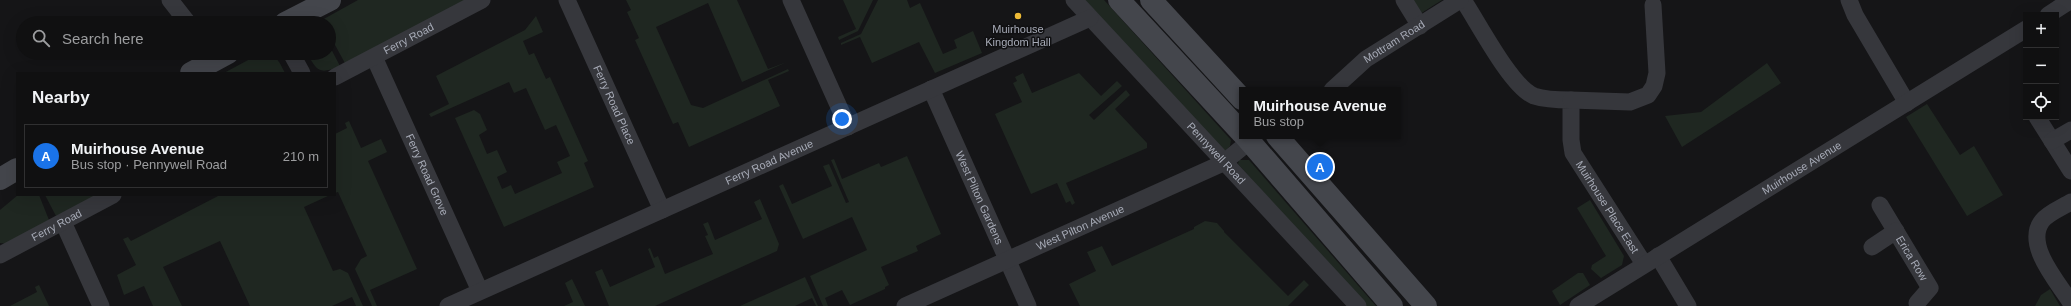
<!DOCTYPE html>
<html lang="en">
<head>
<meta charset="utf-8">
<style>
  body { margin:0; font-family:Helvetica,sans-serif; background:#19191a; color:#f1f3f6 }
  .controls { position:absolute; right:12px; top:12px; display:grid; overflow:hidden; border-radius:0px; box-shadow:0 4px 16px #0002 }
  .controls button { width:36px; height:36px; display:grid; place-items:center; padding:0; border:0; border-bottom:1px solid #303031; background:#101011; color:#f1f3f6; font:20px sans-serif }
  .you { position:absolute; left:842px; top:119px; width:14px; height:14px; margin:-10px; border:3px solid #fff; border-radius:50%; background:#1a73e8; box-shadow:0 0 0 6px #1a73e833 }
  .badge { display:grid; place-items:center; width:26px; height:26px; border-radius:50%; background:#1a73e8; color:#fff; font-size:13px; font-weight:700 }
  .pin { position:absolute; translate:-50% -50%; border:2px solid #fff; box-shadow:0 1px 4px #0006 }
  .popup { position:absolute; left:1239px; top:87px; width:162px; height:52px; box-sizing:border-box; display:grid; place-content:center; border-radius:0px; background:#101011; filter:drop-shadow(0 1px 3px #0005); font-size:13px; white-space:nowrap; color:#9c9d9f }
  .popup b { font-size:15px; color:#f1f3f6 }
  .popup::after { content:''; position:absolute; left:50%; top:100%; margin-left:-8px; border:8px solid transparent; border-top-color:#101011 }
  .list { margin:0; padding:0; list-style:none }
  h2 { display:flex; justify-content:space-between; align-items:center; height:52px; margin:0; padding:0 16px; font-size:17px }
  h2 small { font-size:13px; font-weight:400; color:#9c9d9f }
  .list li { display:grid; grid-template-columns:26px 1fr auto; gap:12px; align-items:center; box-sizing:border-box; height:64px; margin:0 8px 8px; padding:0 8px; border:1px solid #303031; border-radius:0px }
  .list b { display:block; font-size:15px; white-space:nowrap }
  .list p { margin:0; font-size:13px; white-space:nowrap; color:#9c9d9f }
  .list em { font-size:13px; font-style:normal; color:#9c9d9f }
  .icon { flex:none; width:22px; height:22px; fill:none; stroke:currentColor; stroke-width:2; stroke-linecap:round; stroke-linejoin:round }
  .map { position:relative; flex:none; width:2071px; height:306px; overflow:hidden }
  .search { position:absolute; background:#101011; box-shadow:0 4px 16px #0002; left:16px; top:16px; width:320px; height:44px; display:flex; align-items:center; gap:10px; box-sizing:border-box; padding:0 14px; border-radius:22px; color:#9c9d9f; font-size:15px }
  .panel { position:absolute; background:#101011; box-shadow:0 4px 16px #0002; left:16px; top:72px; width:320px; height:124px; border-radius:0px }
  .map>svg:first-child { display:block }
</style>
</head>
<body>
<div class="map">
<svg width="2071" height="306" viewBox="0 0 2071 306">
  <rect width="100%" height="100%" fill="#151517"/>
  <g fill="#1f2721">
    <path d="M358 0H469L346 65 329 34V23H323L322 20Z"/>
    <path d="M626 0H737L768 69 787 62 742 82 708 3 656 27 691 105 703 108 788 69 789 71 768 80 780 106 689 147 678 122 673 124 635 40 639 38 627 12 631 10Z"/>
    <path d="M843 0H873L858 31 839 40 838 37 856 29Z"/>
    <path d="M878 0H907L910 8 920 3 943 54 957 48 954 40 973 31 982 53 935 73 919 42 872 63 860 37 841 45V43L861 34Z"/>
    <path d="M1082 0H1104L1231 140 1230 146 1226 150H1220Z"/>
    <path d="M1412 0H1442L1420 14Z"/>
    <path d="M536 16 543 32 523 41 529 55 534 53 546 79 550 77 588 161 584 163 594 187 504 227 455 118 474 110 480 114 487 130 479 135 487 154 497 150 507 172 497 177 502 189 511 185 515 194 562 173 557 162 570 156 556 125 545 130 526 88 514 93 509 82 431 117 429 114 449 104 436 76 525 30Z"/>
    <path d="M329 45 340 66C319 75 317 71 307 53H329Z"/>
    <path d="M261 53C276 53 279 61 285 73H224Z"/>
    <path d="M1767 63 1781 83 1682 147 1665 116 1701 112Z"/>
    <path d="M1023 73 1032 93 1079 73 1101 96 1117 81 1122 86 1089 115 1094 120 1126 90 1130 95 1115 109 1147 143V148L1066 183 1075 203 1072 205 1070 201 1066 203 1057 183 1031 194 995 114 1022 102 1013 83 1017 81 1015 77Z"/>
    <path d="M1927 104 1960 155 1974 146 2003 195 1967 216 1906 117Z"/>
    <path d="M349 121 361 148 381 139 387 152 368 161 417 269 370 290 377 306H372L355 269 361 259 367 256 338 192 335 193V134L347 128 345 123Z"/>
    <path d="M907 156 941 234 916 246 918 251 881 267 889 285 885 287V289L850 305 842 290 825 298 828 306H823L810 276 867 250 852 217 803 239 779 186 783 184 792 204 832 186 823 166 829 164 846 203 849 202 831 160 834 159 842 179 879 163 881 167Z"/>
    <path d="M1239 160H1249L1376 306H1366L1238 164Z"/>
    <path d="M18 195H39L49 220 9 244 0 243V210Z"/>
    <path d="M45 195H94L90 201 56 216Z"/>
    <path d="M220 195H330L304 207 333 271 340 269 348 273 363 306H356L352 297 332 306H250L220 241 163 267 182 306H153L144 286 124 295 117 275 136 265 123 239 128 237 131 241Z"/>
    <path d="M760 199 779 244 777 251 655 306H609L595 272 602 269 610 287 655 267 648 249 650 248 654 258 658 256 665 274 713 254 705 236 708 235 703 224 708 222 715 240 762 219 754 202Z"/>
    <path d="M1590 200 1624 256 1622 265 1601 278 1591 269 1592 265 1606 256 1577 208Z"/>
    <path d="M1205 221 1217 223 1224 231V232L1288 296 1304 280 1309 285 1288 306H1080L1069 284 1096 271 1087 252 1102 246 1112 266 1194 229V227Z"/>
    <path d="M1578 273H1583L1590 285 1560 305 1552 291Z"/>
    <path d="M805 277 818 306H816L812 298 795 306H740Z"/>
    <path d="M572 279 585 306H564L573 302 565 283Z"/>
    <path d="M39 285 49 306H10L37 292 35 287Z"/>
    <path d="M2050 289 2060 306H2035L2041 295Z"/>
  </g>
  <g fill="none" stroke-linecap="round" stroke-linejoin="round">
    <g stroke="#36373c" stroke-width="17">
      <path d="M170 0 188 23"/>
      <path id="s1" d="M567 0 662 210"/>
      <path d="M791 0 848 127"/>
      <path id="s2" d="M1074 0 1358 306"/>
      <path d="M1404 0 1420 26"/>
      <path id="s3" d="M1463 0C1478 22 1511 87 1534 96 1546 100 1559 100 1571 100V140L1573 153 1644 264"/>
      <path d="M1849 0 1855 15 1907 103"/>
      <path d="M2048 15 2071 0"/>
      <path d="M291 53 302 73"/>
      <path id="s4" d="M374 57 480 291"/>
      <path id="s5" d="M335 77 482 0"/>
      <path id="s6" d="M931 89 1028 306"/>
      <path id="s7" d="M1332 90 1366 59 1460 0"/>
      <path d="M1571 100 1630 102 1648 95 1654 86 1657 73 1653 5"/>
      <path d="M2037 117 2071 171"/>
      <path d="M2052 141 2071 130"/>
      <path d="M2071 202C2063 207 2048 213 2042 221 2024 245 2058 282 2071 303"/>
      <path id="s8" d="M1880 205 1930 288 1917 303"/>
      <path d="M63 222 101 306"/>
      <path d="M1872 247 1896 231"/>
      <path id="s9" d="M0 255 113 195"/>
      <path d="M1658 256 1688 306"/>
      <path id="s10" d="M448 306 1090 18"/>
      <path id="s11" d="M905 306 1223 163 1250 141"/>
      <path id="s12" d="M1578 306 2026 29"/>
    </g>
    <g stroke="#44464c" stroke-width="22">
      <path d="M1119 0 1242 133"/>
      <path d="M1151 0 1242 99"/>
      <path d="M285 23 330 0"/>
      <path d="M191 73 228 53"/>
      <path d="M1245 136 1392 306"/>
      <path d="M1277 136 1426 306"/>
      <path d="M0 179 17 169"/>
    </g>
  </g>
  <circle fill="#edba37" stroke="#101012" stroke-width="1.5" cx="1018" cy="16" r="4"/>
  <g text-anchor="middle" stroke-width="3" stroke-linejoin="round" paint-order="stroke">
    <g font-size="11" fill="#a7abb7" stroke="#101012">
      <text x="1018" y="33">Muirhouse<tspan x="1018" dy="13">Kingdom Hall</tspan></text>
    </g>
    <g font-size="11" fill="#a7abb7" stroke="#101012">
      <text dy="4" stroke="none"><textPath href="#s5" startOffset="83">Ferry Road</textPath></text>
      <text dy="4" stroke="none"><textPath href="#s7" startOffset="79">Mottram Road</textPath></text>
      <text dy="4" stroke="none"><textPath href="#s1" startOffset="115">Ferry Road Place</textPath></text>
      <text dy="4" stroke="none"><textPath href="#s2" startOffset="209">Pennywell Road</textPath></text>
      <text dy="4" stroke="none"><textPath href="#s10" startOffset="352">Ferry Road Avenue</textPath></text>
      <text dy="4" stroke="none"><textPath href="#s12" startOffset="263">Muirhouse Avenue</textPath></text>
      <text dy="4" stroke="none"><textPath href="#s4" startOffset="129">Ferry Road Grove</textPath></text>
      <text dy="4" stroke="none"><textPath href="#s6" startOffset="119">West Pilton Gardens</textPath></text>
      <text dy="4" stroke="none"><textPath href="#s3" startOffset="275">Muirhouse Place East</textPath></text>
      <text dy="4" stroke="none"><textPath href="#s9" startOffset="64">Ferry Road</textPath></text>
      <text dy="4" stroke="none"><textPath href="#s11" startOffset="192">West Pilton Avenue</textPath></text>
      <text dy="4" stroke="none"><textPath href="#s8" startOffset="62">Erica Row</textPath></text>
    </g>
  </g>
</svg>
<div class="controls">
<button>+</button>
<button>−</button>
<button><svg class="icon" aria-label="locate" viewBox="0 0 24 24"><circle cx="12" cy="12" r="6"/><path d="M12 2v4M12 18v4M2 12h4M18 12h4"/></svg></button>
</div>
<div class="you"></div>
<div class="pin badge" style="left:1320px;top:167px">A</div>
<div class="popup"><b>Muirhouse Avenue</b>Bus stop</div>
<div class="search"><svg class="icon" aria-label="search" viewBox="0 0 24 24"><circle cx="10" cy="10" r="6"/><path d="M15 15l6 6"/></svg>Search here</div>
<section class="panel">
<h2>Nearby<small></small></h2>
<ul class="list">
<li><span class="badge">A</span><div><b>Muirhouse Avenue</b><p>Bus stop · Pennywell Road</p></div><em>210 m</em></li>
</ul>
</section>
</div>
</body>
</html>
